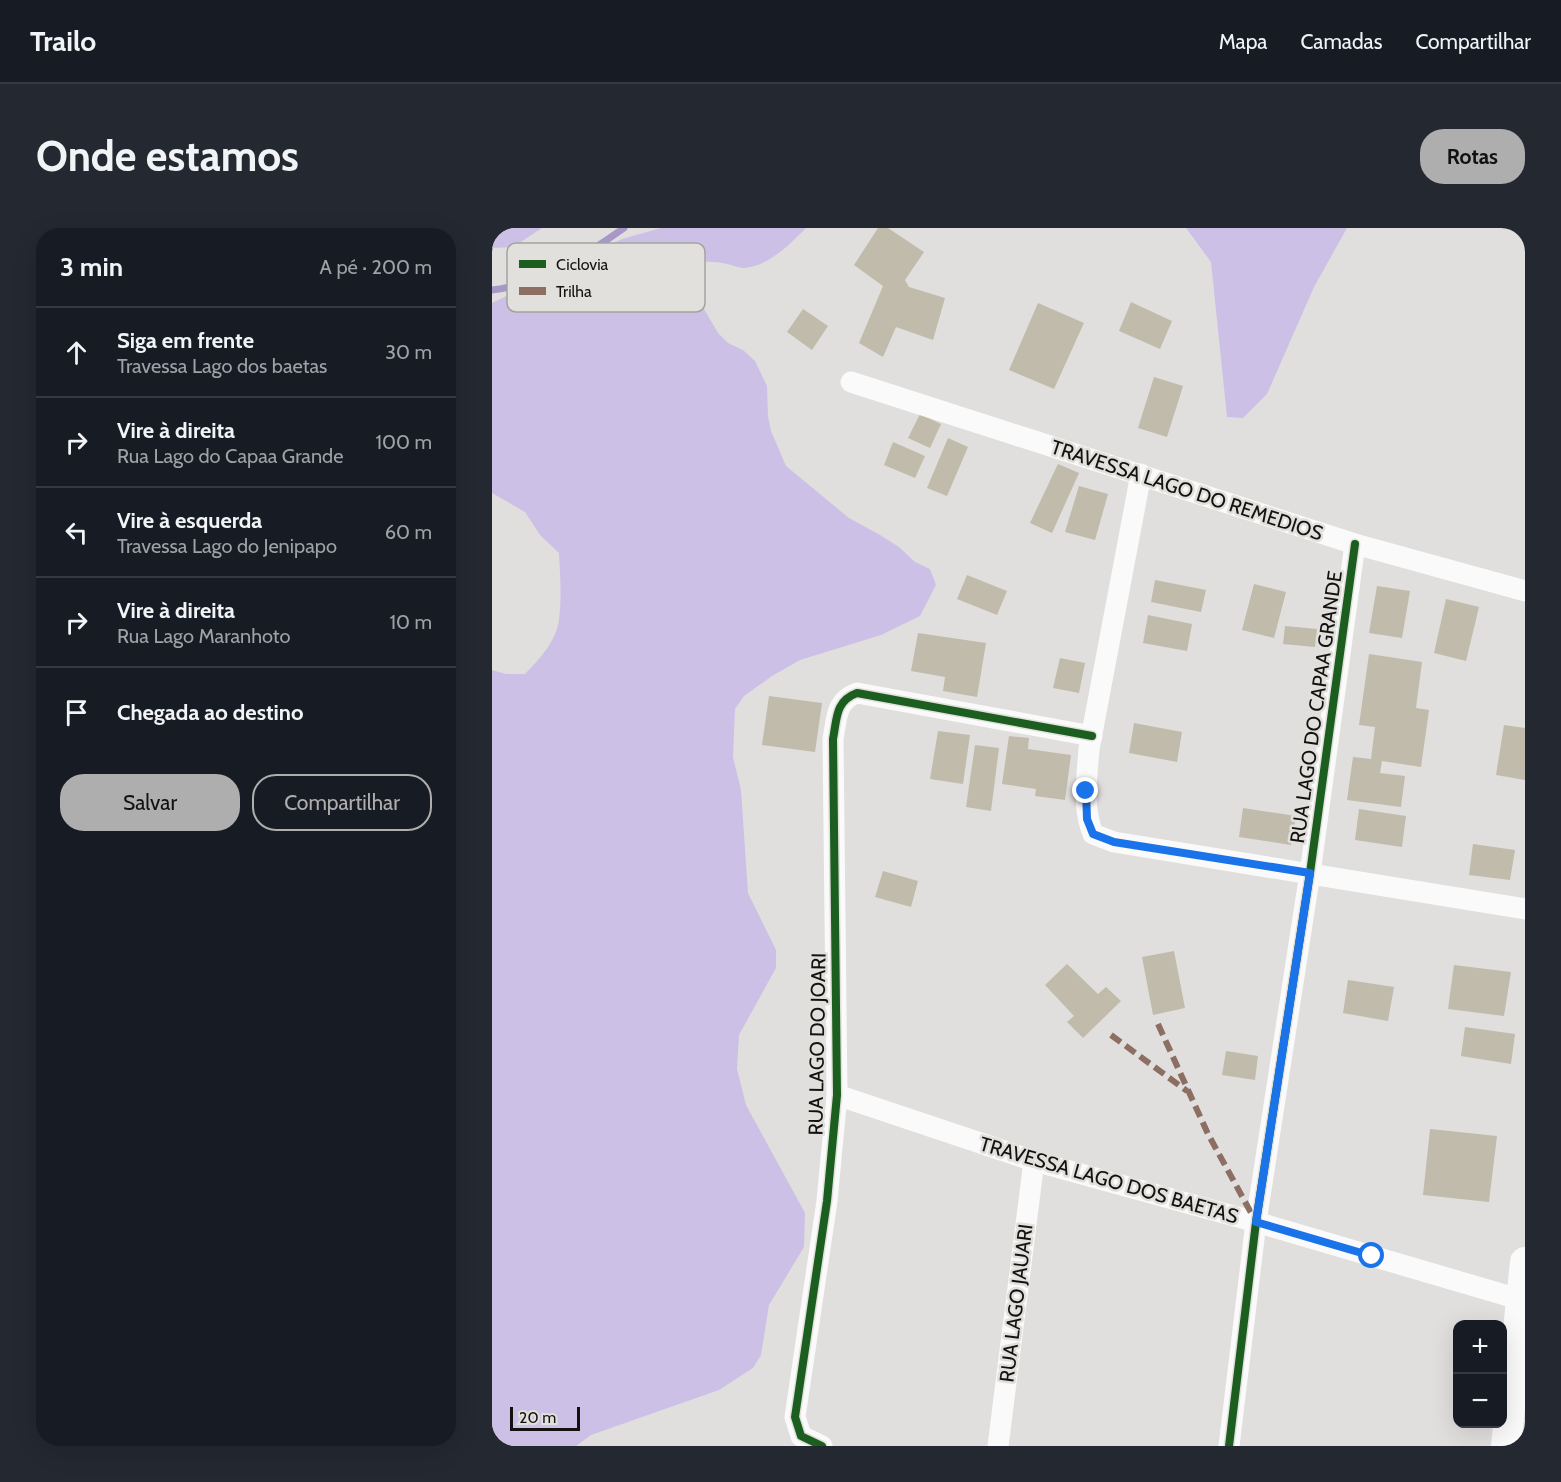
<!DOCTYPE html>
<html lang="pt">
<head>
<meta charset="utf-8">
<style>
  body { margin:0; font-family:Cabin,sans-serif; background:#242831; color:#f1f3f6 }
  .controls { position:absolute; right:18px; bottom:18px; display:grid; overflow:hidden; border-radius:12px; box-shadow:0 6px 24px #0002 }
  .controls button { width:54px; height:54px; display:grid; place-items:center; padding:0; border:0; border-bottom:2px solid #363941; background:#171b24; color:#f1f3f6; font:30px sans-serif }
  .scale { position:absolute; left:18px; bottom:15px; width:70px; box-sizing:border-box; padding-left:6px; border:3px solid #131211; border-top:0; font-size:16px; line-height:21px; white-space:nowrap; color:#131211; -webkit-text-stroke:4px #e1e0dc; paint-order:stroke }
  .stop { position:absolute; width:18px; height:18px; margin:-14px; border:4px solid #1a73e8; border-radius:50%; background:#fff }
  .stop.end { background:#1a73e8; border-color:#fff; box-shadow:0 2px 6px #0008 }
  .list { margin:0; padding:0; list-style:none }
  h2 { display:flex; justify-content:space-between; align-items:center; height:78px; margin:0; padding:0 24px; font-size:26px }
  h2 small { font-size:20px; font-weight:400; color:#9ea1a6 }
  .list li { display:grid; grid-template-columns:39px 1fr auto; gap:18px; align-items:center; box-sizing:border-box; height:90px; padding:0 24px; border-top:2px solid #363941 }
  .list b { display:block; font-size:22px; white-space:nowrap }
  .list p { margin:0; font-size:20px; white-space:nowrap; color:#9ea1a6 }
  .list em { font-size:20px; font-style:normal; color:#9ea1a6 }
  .actions { display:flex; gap:12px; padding:18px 24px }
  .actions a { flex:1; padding:14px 0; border:2px solid #aeaeaf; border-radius:24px; text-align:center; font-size:21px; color:#aeaeaf }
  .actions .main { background:#aeaeaf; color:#111 }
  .icon { flex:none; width:33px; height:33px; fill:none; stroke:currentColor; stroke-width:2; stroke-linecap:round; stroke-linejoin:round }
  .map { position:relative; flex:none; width:1033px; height:1218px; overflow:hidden; border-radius:24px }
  header { display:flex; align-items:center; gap:36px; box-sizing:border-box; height:84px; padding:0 30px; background:#171b24; border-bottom:2px solid #363941 }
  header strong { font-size:28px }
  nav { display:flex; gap:33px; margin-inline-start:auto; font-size:21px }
  .intro { display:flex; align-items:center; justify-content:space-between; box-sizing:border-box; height:144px; padding:0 36px }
  h1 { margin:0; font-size:42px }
  .button { padding:15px 27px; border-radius:24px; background:#aeaeaf; color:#111; font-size:21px; font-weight:700 }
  main { display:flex; gap:36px; padding:0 36px }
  aside { flex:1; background:#171b24; border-radius:24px; box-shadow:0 6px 24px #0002 }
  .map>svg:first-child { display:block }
</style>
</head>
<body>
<header>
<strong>Trailo</strong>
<nav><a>Mapa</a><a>Camadas</a><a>Compartilhar</a></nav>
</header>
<div class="intro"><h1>Onde estamos</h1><a class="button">Rotas</a></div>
<main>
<aside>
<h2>3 min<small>A pé · 200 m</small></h2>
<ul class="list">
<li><svg class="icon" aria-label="ahead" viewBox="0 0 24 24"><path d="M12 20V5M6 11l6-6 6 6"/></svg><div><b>Siga em frente</b><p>Travessa Lago dos baetas</p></div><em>30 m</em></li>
<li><svg class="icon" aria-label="right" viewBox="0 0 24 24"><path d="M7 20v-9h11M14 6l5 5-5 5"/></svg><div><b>Vire à direita</b><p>Rua Lago do Capaa Grande</p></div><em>100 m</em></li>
<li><svg class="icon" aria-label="left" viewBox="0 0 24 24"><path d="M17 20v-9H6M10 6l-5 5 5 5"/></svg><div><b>Vire à esquerda</b><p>Travessa Lago do Jenipapo</p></div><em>60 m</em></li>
<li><svg class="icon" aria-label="right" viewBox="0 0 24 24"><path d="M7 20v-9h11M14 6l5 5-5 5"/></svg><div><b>Vire à direita</b><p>Rua Lago Maranhoto</p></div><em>10 m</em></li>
<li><svg class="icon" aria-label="arrive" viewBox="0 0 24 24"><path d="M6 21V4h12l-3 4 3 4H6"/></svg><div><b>Chegada ao destino</b></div></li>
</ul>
<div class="actions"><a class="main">Salvar</a><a>Compartilhar</a></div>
</aside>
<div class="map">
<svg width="1033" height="1218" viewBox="0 0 1033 1218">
  <rect width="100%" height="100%" fill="#e0dfdd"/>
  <g fill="#ccc0e6">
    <path d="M0 0H50L21 19 0 20Z"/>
    <path d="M169 0H314C298 16 277 38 252 40 248 40 243 38 239 37 221 33 210 32 193 39L197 55 226 105 236 115 251 122 263 133 275 158 276 188 279 203 294 238 357 290 388 307 407 319 423 334 438 341 444 357 428 388 389 407 308 432 280 448 252 468 243 481 241 529 249 562 256 665 284 722V740L247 807 245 841 254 877 313 985 312 1019 277 1077 269 1127 261 1140 227 1162 99 1207 84 1218H0V442L14 446H33C47 432 65 412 67 391 70 370 68 346 67 325L48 307 33 284 0 265V75L130 11Z"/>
    <path d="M694 0H855L822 59 775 166 751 190 735 189 719 34Z"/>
  </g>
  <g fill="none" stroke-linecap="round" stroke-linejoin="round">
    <path stroke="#a798c9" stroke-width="7" d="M0 62C47 57 94 27 132 0"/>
  </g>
  <g fill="#c0bbaa">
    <path d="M386 0H396L432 24 413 52 417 59 453 70 441 112 404 99 391 129 367 115 391 58 362 37Z"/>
    <path d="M639 74 680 93 668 121 627 103Z"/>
    <path d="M546 75 592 95 562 161 517 142Z"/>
    <path d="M311 81 336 98 320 122 295 104Z"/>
    <path d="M662 149 691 158 675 209 646 200Z"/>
    <path d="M428 186 449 196 438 220 416 210Z"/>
    <path d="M456 210 476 219 455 268 435 260Z"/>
    <path d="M401 214 433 228 423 250 392 237Z"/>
    <path d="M566 236 587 245 560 305 538 295Z"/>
    <path d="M587 258 616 266 603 312 573 304Z"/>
    <path d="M475 347 515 363 505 387 465 371Z"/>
    <path d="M663 352 714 362 709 384 659 374Z"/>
    <path d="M762 356 794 364 782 410 750 402Z"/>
    <path d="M885 358 918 363 910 410 877 405Z"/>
    <path d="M954 371 987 379 974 433 942 425Z"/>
    <path d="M656 387 700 396 695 423 651 415Z"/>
    <path d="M793 398 825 401 823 419 791 416Z"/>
    <path d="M426 405 494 415 485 469 451 463 453 449 419 443Z"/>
    <path d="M877 426 930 434 924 480 937 482 929 539 890 533 888 545 913 548 909 579 855 572 861 529 879 531 883 499 867 497Z"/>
    <path d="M568 430 593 435 587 465 561 460Z"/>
    <path d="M277 468 330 475 323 524 270 517Z"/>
    <path d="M642 495 690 504 685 534 637 525Z"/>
    <path d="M1012 497 1033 500V552L1004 547Z"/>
    <path d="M446 503 478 507 471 556 438 551Z"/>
    <path d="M517 508 537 510 536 521 579 527 573 572 543 568 544 561 510 556Z"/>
    <path d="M483 517 507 520 499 583 474 579Z"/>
    <path d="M751 580 804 588 799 617 747 609Z"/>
    <path d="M867 581 914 588 910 619 863 612Z"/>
    <path d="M981 616 1023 622 1018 652 977 647Z"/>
    <path d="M391 643 426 653 419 679 383 669Z"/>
    <path d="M682 723 693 780 661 787 650 729Z"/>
    <path d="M575 736 606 766 614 759 629 773 591 810 575 794 582 788 553 757Z"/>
    <path d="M962 737 1019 744 1012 788 956 781Z"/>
    <path d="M856 752 902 759 896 793 851 785Z"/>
    <path d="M973 799 1023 806 1019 836 969 828Z"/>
    <path d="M734 823 766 828 763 852 730 847Z"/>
    <path d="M938 901 1005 908 997 974 931 967Z"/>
  </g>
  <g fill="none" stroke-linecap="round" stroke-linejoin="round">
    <g stroke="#fafafa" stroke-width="21">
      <path d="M359 154 863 316 1033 363"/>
      <path d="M649 246 597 521C595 549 590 579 601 606L622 614 1033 681"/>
      <path d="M345 867 542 933 764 994 1030 1072"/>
      <path d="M330 1218 309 1208 303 1189 335 973 345 867 341 511C345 491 343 473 365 465L600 508"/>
      <path d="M506 1218 542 933"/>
      <path d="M737 1218 764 994 818 645 863 316"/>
    </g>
    <path stroke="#fafafa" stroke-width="30" d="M1014 1218 1033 1034"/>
    <g stroke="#8d6e63" stroke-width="6" stroke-dasharray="12 6" stroke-linecap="butt">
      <path d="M666 796 716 906 763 992"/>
      <path d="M619 807 695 863"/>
    </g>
    <defs>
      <g id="cycleway">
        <path d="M330 1218 309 1208 303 1189 335 973 345 867 341 511C345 491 343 473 365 465L600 508"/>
        <path d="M737 1218 764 994 818 645 863 316"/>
      </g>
    </defs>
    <use href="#cycleway" stroke="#e1e0dc" stroke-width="11"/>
    <use href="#cycleway" stroke="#1b5e20" stroke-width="8"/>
  </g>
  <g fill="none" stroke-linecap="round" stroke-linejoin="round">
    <path stroke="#1a73e8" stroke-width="8" d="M594 563 595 591 601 606 622 614 818 645 764 994 880 1028"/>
  </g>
  <g text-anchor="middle" stroke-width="5" stroke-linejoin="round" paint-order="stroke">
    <g font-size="20" fill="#131211" stroke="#e1e0dc">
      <text transform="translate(695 262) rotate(18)" y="7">TRAVESSA LAGO DO REMEDIOS</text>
      <text transform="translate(824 479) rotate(-82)" y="7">RUA LAGO DO CAPAA GRANDE</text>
      <text transform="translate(325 816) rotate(-89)" y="7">RUA LAGO DO JOARI</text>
      <text transform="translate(617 952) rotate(16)" y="7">TRAVESSA LAGO DOS BAETAS</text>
      <text transform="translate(524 1075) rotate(-83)" y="7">RUA LAGO JAUARI</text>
    </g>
  </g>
  <rect x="15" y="15" width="198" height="69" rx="9" fill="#e1e0dc" stroke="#a3a29f" stroke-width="1.5"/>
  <rect x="27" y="32" width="27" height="8" fill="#1b5e20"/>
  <rect x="27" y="59" width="27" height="8" fill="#8d6e63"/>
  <g font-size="16" fill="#131211">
    <text x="64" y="42">Ciclovia</text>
    <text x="64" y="69">Trilha</text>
  </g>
</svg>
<div class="controls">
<button>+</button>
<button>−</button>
</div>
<div class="scale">20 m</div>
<div class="stop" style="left:880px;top:1028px"></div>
<div class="stop end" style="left:594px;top:563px"></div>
</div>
</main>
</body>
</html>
